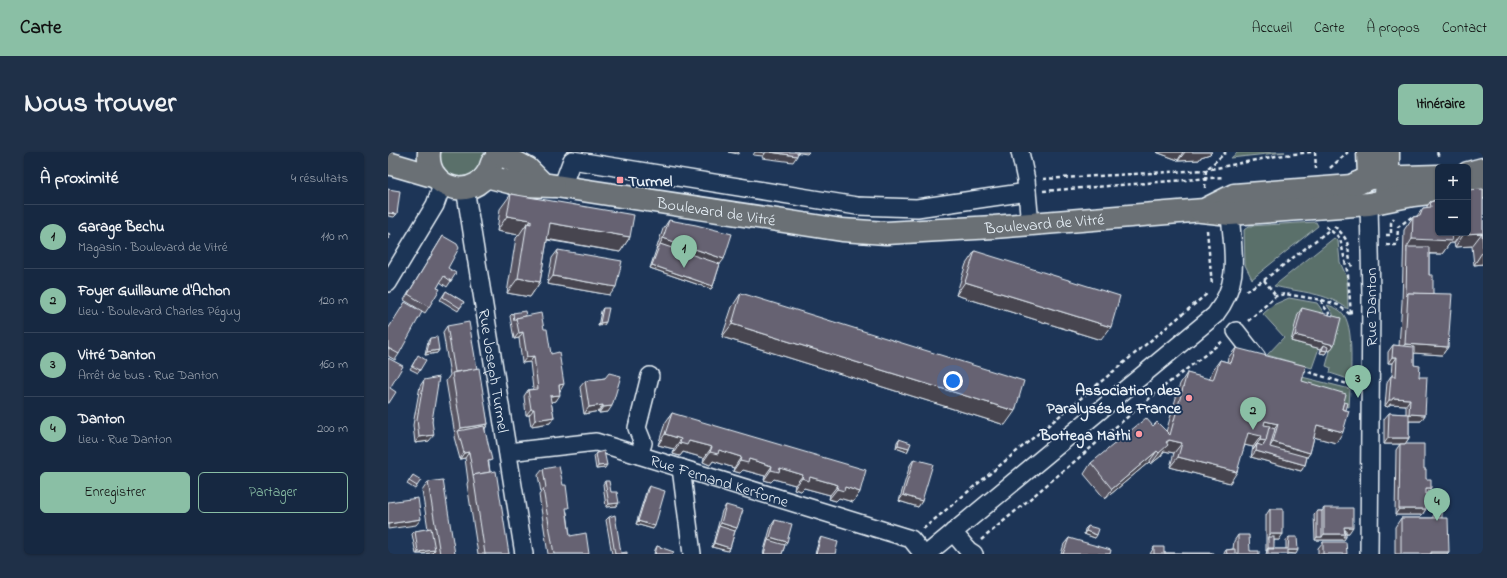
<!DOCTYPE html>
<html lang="fr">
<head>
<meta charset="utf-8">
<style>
  body { margin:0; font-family:"Indie Flower",sans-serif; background:#1f3048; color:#f1f3f6 }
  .controls { position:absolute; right:12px; top:12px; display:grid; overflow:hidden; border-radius:6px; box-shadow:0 1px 3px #0004 }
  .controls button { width:36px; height:36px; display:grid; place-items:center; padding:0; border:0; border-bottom:1px solid #35445a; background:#162841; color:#f1f3f6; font:20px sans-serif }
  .you { position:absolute; left:565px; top:229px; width:14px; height:14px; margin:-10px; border:3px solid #fff; border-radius:50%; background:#1a73e8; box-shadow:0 0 0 6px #1a73e833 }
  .badge { display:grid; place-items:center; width:26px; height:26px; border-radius:50%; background:#8abfa5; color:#111; font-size:13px; font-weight:700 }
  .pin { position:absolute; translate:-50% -33px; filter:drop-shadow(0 1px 2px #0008) }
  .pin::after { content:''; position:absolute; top:21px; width:14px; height:12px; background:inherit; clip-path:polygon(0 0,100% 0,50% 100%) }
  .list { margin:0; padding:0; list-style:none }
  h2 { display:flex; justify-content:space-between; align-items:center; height:52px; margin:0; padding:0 16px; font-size:17px }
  h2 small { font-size:13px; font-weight:400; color:#9ea6b1 }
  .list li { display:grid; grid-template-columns:26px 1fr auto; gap:12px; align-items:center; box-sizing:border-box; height:64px; padding:0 16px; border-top:1px solid #35445a }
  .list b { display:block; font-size:15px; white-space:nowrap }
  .list p { margin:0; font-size:13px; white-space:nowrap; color:#9ea6b1 }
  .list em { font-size:13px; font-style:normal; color:#9ea6b1 }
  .actions { display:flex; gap:8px; padding:12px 16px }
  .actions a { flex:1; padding:9px 0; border:1px solid #8abfa5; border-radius:6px; text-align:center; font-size:14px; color:#8abfa5 }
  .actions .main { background:#8abfa5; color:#111 }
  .map { position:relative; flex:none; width:1095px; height:402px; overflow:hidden; border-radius:6px }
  header { display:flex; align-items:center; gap:24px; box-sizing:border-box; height:56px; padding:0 20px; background:#8abfa5; color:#111 }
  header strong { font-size:19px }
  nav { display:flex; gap:22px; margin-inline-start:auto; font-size:14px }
  .intro { display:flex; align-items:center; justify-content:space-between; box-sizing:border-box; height:96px; padding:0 24px }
  h1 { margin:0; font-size:28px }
  .button { padding:10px 18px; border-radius:6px; background:#8abfa5; color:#111; font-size:14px; font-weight:700 }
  main { display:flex; gap:24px; padding:0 24px }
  aside { flex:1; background:#162841; border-radius:6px; box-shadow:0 1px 3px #0004 }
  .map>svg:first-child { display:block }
</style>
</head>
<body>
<header>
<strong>Carte</strong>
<nav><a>Accueil</a><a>Carte</a><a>À propos</a><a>Contact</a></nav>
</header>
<div class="intro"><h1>Nous trouver</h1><a class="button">Itinéraire</a></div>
<main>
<aside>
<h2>À proximité<small>4 résultats</small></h2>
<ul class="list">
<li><span class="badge">1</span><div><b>Garage Bechu</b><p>Magasin · Boulevard de Vitré</p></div><em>110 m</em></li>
<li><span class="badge">2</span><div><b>Foyer Guillaume d'Achon</b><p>Lieu · Boulevard Charles Péguy</p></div><em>120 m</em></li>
<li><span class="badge">3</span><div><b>Vitré Danton</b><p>Arrêt de bus · Rue Danton</p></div><em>160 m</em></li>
<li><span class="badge">4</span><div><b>Danton</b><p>Lieu · Rue Danton</p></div><em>200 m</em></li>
</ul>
<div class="actions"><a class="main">Enregistrer</a><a>Partager</a></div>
</aside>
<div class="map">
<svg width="1095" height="402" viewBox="0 0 1095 402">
  <rect width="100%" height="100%" fill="#1d3557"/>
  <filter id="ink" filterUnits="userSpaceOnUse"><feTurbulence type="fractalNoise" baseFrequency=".025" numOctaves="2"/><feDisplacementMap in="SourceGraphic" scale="8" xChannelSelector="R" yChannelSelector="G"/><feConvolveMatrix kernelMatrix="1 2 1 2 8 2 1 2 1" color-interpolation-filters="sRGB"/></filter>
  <g filter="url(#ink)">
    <g fill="#5a6f6b" stroke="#a1b0b2">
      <path d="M53 0H96V7L92 19 75 28C61 22 49 18 53 0Z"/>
      <path d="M850 0H897L843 6Z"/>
      <path d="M928 70 930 74 864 127 857 113 856 78 861 74Z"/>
      <path d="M946 86 950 89 952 110 959 126 960 157C937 140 914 141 886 134Z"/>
      <path d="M901 146 929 151 936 161 933 168 903 189 931 196 924 216 879 203 896 185 875 162 885 153Z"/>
      <path d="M939 153C943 154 948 156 951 158 967 168 962 211 963 228L942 221 943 216 938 214 942 199 945 162Z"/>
      <path d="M910 224 962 237 961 255 906 239Z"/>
    </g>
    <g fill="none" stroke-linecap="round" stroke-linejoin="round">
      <defs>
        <g id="minor">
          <path d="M632 0 638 28 642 73"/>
          <path d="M174 35 184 8 469 54 529 56 639 40"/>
          <path id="s1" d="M77 36 136 402"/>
          <path d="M0 131 47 53 55 31"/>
          <path d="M848 179 869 206"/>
          <path id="s2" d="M120 300 208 290 523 387 535 402"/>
          <path d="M251 303 255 291 249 276 262 224"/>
          <path d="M293 316 304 402"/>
          <path d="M565 380 580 398 586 402"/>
          <path d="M539 402 827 163C853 130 845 102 842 62"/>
          <path d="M981 402 983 143 981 52"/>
        </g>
        <g id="major">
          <path d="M41 0C37 41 93 51 104 11"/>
          <path id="s3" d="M109 0 140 17 155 32 454 78 498 81 606 75 816 58 846 43 964 34 981 26 1050 24"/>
          <path d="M0 11 48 25"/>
          <path d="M1080 21 1095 17"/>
          <path d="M98 24 132 33 165 34"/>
          <path d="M967 32 981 26 980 0"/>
          <path d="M1080 37 1095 35"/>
          <path d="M998 41 1000 26V0"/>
          <path d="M813 59 842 62 981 52 1025 43 1050 40"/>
        </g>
      </defs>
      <use href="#minor" stroke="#e8f1f8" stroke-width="20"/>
      <use href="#major" stroke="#e8f1f8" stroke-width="25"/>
      <g stroke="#e8f1f8" stroke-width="2.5" stroke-dasharray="4 3" stroke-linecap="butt">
        <path d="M927 0 928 17"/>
        <path d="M1049 0 1051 5"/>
        <path d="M942 16 960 0"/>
        <path d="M655 27 818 18 888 4 924 0"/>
        <path d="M817 36 818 18 838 0"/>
        <path d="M655 39 836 25"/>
        <path d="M946 74C967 92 956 96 965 117"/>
        <path d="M819 78 824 133"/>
        <path d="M998 83H1003V71L1006 66"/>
        <path d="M998 93H1009L1010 75 1025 64"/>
        <path d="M876 128 888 144"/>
        <path d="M858 139 876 128 940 79"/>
        <path d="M934 148V152L941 161 940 165"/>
        <path d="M860 169 888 144 897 142 934 148 950 153 963 163 960 123 952 86 937 74"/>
        <path d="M914 218 966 234"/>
        <path d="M535 377 820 141"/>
        <path d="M593 388 774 236 835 189"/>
      </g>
      <use href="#minor" stroke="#1d3557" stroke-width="17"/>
      <use href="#major" stroke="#6a7074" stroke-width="22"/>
    </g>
    <g fill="#585462" stroke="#e8f1f8">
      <path d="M768 0H824L822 2 813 5 811 8 790 9V8Z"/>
      <path d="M1095 37V112L1086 113 1084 94 1067 95 1066 91H1062L1054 102H1041V123L1045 142 1060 195 1054 203 1026 201V213L1031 225 1037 263 1033 269H1021V286L1017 292 1036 317 1039 342 1038 357 1034 363H1007L1008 298 1012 292H996V267L1001 261 1018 262V253L1002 252 1000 255 997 254 999 230 1003 224H1004L1005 211H1000V200L1005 193 1011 194 1014 150 1016 78 1025 65 1029 64 1035 56H1038L1042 50 1047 48 1050 44V81H1080Z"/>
      <path d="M123 42 242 85 232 100 159 88 152 130 142 145 119 141 128 86 131 83 109 79 112 57Z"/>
      <path d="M281 68 332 112 325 134 323 137 262 116 275 77Z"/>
      <path d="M55 84 60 116 63 129 59 135 52 130 49 136 41 155 37 161 16 148Z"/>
      <path d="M170 98 222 143 159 132 164 106Z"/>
      <path d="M587 99 713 188 568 143 578 112Z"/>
      <path d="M58 139 76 150 70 159 52 148Z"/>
      <path d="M353 141 617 273 334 185 344 155Z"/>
      <path d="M215 156 216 173 210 174 213 159Z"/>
      <path d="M914 156 942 199 939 198 937 202 932 201 933 197 903 189 910 162Z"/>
      <path d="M125 161 138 164 156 177 163 202 172 239 168 249 163 250 166 265 162 271 143 274 141 263H138L136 244 140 238 145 237 142 210 134 211 131 186 126 187 122 164Z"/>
      <path d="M59 174 89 217 100 272 97 277 102 320 121 402H90L79 332 80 329 77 306 72 307 66 285 67 283 58 229 62 223 55 180Z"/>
      <path d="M0 177 11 202 7 208 0 204Z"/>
      <path d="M42 186 51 198 49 201 37 203 40 189Z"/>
      <path d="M848 196 956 250 948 291 926 285 922 301 919 305 917 313 913 319 863 305 865 295 857 293 842 331 782 315 786 301 776 299 773 304 763 312 761 310 717 347 696 322 703 311 765 274 778 280 792 232 799 221 821 228 824 219 832 208 839 210 840 206Z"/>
      <path d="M28 207 32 218 30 221 22 217Z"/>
      <path d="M217 226 220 260 211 261V259L196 262 192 235 197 229Z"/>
      <path d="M36 228 44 269 41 289 27 291 25 273 32 234Z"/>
      <path d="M284 261 472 340 465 350 451 346 448 349 441 347 442 343 416 336 413 339 406 337 407 333 386 327 383 330 376 328 377 324 355 318 352 321 345 319 346 316 325 309 322 313 315 310 316 306 295 300 292 304 285 302 286 297 270 293 277 271Z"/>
      <path d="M511 287 521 296 519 300 508 296 509 290Z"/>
      <path d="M208 301 217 316 208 317 206 304Z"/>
      <path d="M526 307 534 349 530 355 511 349 522 313Z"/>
      <path d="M155 317 179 360 182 384 201 402H160L151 343 153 340 150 323Z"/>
      <path d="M25 323 29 334 27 337 19 332Z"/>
      <path d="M217 329 223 340 229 354 218 355 215 332Z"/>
      <path d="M40 330 67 402H45L44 401 38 402H28L24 382 27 379 40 377 34 339Z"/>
      <path d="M261 334 265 377 248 372 259 337Z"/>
      <path d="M338 353 347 379 342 396 340 399 324 395 334 359Z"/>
      <path d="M936 356 961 381H958L956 388H927L926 362 929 359H934Z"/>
      <path d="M882 357 891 388H886L885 397H898V388L901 385 908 402H878L879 399H878V363Z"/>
      <path d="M1047 361 1054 366 1059 402H1007V375L1013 366H1045V364Z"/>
      <path d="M221 365 233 401 239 402H224L218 368Z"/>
      <path d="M387 368 397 393 394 402H375L383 374Z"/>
      <path d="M700 374 707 386 696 382 697 377Z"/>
      <path d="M850 383 862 399 871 402H836V401L838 398 845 397 846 389Z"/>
      <path d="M433 385 447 402H427L431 388Z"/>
      <path d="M681 386 722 402H673L676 392Z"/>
      <path d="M935 390 959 402H930V396Z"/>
      <path d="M269 394 285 402H266L267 398Z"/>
      <path d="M766 395 776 401 826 402H762Z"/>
    </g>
    <g fill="#474550" stroke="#e8f1f8">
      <path d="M340 0H351L350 2Z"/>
      <path d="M367 0H370L377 1 375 4 365 3Z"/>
      <path d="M378 0H382L409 4 405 10 374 6Z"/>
      <path d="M406 0H421L419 2Z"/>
      <path d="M768 0H795L790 8Z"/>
      <path d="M797 0H824L822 2 813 5 811 8 790 9Z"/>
      <path d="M0 61 9 62 6 65 0 64Z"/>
      <path d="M119 64 143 68 138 76 139 71 131 83 109 79Z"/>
      <path d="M162 71 242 85 232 100 152 86Z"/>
      <path d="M1061 81H1073L1066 91H1062L1054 102 1019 101V95L1024 87Z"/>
      <path d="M1094 81 1084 94 1067 95 1076 82Z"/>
      <path d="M275 86 336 107 330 115 272 92Z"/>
      <path d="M1095 99V112L1086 113Z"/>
      <path d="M264 113 325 134 323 137 262 116Z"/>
      <path d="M165 124 228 135 222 143 159 132Z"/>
      <path d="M130 126 152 130 142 145 119 141Z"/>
      <path d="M577 130 723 175 713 188 568 143Z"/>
      <path d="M218 170 216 173 210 174 212 171Z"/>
      <path d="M344 172 627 259 617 273 334 185Z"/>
      <path d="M135 180 131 186 126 187 131 181Z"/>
      <path d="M907 183 946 193 942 199 935 197 936 193 933 197 903 189Z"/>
      <path d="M1017 192 1060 195 1054 203 1011 200Z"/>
      <path d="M51 198 49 201 37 203 39 200Z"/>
      <path d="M934 198 939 199 937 202 932 201Z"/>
      <path d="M146 204 142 210 134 211 139 205Z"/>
      <path d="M1004 205H1009L1005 211H1000Z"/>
      <path d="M176 232 172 239 171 233Z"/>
      <path d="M172 243 168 249 158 251 162 244Z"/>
      <path d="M1005 246 1022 247 1018 253 1002 252 1000 255 997 254 1001 248Z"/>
      <path d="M215 253 211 259 196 262 201 255Z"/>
      <path d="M224 254 220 260 211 261 215 255Z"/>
      <path d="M143 257H146L141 263H138Z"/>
      <path d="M1021 262 1037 263 1033 269H1017Z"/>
      <path d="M166 265 162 271 143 274 147 268Z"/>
      <path d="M877 269 890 272 882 283 873 284 865 295 852 292 860 281Z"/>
      <path d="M100 272 94 280H70L73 276Z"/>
      <path d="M929 273 955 280 948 291 922 284Z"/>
      <path d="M277 282 293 287 286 297 270 293Z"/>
      <path d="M46 283 41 289 27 291 31 285Z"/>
      <path d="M1000 286H1021L1017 292H996Z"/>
      <path d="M781 288 794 291 786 301 776 299 773 304 763 312Z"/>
      <path d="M872 288 878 289 871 300 869 292 865 298Z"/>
      <path d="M301 289 324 295 316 306 295 300 292 304 285 302 292 291Z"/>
      <path d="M885 290 922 301 915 311 878 301Z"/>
      <path d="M510 293 521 296 519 300 508 296Z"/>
      <path d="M331 298 353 305 346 316 325 309 322 313 315 310 322 300Z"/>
      <path d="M769 299 761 310 717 347 724 337Z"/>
      <path d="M868 299 917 313 913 319 863 305Z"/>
      <path d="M81 300 77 306 72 307 76 301Z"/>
      <path d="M790 305 849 320 842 331 782 315Z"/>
      <path d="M361 307 384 314 377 324 355 318 352 321 345 319 352 309Z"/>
      <path d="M219 313 217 316 208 317 210 314Z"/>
      <path d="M392 316 415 323 407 333 386 327 383 330 376 328 383 318Z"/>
      <path d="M422 325 450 333 442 343 416 336 413 339 406 337 414 326Z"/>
      <path d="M457 335 472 340 465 350 451 346 448 349 441 347 449 337Z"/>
      <path d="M1038 336H1043L1039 342H1034Z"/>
      <path d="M515 343 534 349 530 355 511 349Z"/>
      <path d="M231 351 229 354 218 355 221 352Z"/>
      <path d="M1011 357H1038L1034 363H1007Z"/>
      <path d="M33 367 28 373 0 377V372Z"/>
      <path d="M250 369 267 374 265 377 248 372Z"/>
      <path d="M333 371 349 376 345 382 331 374Z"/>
      <path d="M956 375H965L961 381H954Z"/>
      <path d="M698 379 709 383 707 386 696 382Z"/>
      <path d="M882 382H895L891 388H880V385Z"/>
      <path d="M936 382H957L958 385 956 388H927L929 385H934Z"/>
      <path d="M382 385 399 390 394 396 380 388Z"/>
      <path d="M326 391 342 396 340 399 324 395Z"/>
      <path d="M880 396H886L883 399 880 397 879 399H878Z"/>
      <path d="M47 398 44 401 29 402 30 400Z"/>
      <path d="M900 398H910L908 402 898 401Z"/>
      <path d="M1043 400H1061L1059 402H1042Z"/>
    </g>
    <g fill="#666272" stroke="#e8f1f8">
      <path d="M382 0H410L409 4Z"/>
      <path d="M0 37 12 39 9 62 0 61Z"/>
      <path d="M1095 37V99L1094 81 1076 82V81H1080V38Z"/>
      <path d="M123 42 246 63 242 85 162 71 152 130 130 126 139 71 143 72V68L119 64Z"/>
      <path d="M1050 48V81H1063L1064 89 1024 87 1025 65 1032 64 1035 56 1043 55 1042 50Z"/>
      <path d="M281 68 308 73 344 82 336 107 275 86Z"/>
      <path d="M0 81 3 82 0 87Z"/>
      <path d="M55 84 69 92 71 96 60 116 68 121 63 129 56 124 49 136 52 137 41 155 20 142Z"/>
      <path d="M272 92 332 112 325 134 264 113Z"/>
      <path d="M1019 95H1041V123H1045V142L1020 141 1018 144Z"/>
      <path d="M170 98 234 109 228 135 165 124Z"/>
      <path d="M587 99 732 144 723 175 577 130Z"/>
      <path d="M58 139 76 150 72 156 55 145Z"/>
      <path d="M353 141 636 229 627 259 344 172Z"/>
      <path d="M1020 141 1064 142 1060 195 1017 192Z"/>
      <path d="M17 150 34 160 11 202 0 196V177Z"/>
      <path d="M215 156H221L218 170 212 171Z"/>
      <path d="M914 156 953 166 946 193 907 183Z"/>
      <path d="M137 159 138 164 128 166 126 169 125 161Z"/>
      <path d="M153 161 156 177H159L163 202 171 200 176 232 171 233 172 243 162 244 166 265 147 268 146 257H143L140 238 150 237 146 204 139 205 135 180 131 181 128 166Z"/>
      <path d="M81 170 89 217 67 220 59 174Z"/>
      <path d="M49 185 51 198 39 200 42 186Z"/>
      <path d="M936 193 940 195 939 199 934 198Z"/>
      <path d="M1005 193 1026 195V213L1032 214 1031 225H1039L1037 263 1021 262 1022 247 1005 246 1004 248H1001L1003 224H1008L1009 205H1004Z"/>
      <path d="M848 196 918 214 914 229 958 242 954 257 961 259 955 280 929 273 922 301 885 290 890 272 877 269 876 273 882 274 878 289 872 288 873 284 860 281 849 320 790 305 794 291 781 288 778 290 780 293 771 301 769 299 724 337 703 311 758 266 765 274 769 270 782 283 799 221 825 228 832 208 843 211Z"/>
      <path d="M30 203 38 208 32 218 24 214Z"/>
      <path d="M0 206 15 214 2 236 8 240 1 251H0Z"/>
      <path d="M91 216 100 272 73 276 64 221Z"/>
      <path d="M221 221 233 224 224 254 215 255V253L201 255 197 229 217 226Z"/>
      <path d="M51 225 44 269 46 283 31 285 29 267 36 228Z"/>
      <path d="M956 250 960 251 958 258 954 257Z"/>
      <path d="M284 261 478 318 472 340 457 335 456 339 449 337 450 333 422 325 421 329 414 326 415 323 392 316 391 320 383 318 384 314 361 307 360 311 352 309 353 305 331 298 330 302 322 300 324 295 301 289 299 293 292 291 293 287 277 282Z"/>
      <path d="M1001 261 1021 262V286H1000Z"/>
      <path d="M96 274 104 308 100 309 102 320 85 323 81 300 76 301 70 279Z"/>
      <path d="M881 275 887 277 882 295 919 305 917 313 868 299 869 292 875 294 878 289Z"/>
      <path d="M511 287 523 291 521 296 510 293Z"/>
      <path d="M1012 292H1036V317H1038V327H1043V336H1038V357H1011Z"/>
      <path d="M216 299 219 313 210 314 208 301Z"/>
      <path d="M526 307 545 312 534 349 515 343Z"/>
      <path d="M171 314 175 333H178L181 356H178L182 384 198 381 201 402H166L155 337 158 336 155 317Z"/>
      <path d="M108 319 121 402H97L85 323Z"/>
      <path d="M25 323 33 328 29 334 21 329Z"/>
      <path d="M55 328 67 402H52L40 330Z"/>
      <path d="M217 329H221L223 340H229L231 351 221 352Z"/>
      <path d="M261 334 277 339 267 374 250 369Z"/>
      <path d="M30 346 33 367 0 372V350Z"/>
      <path d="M338 353 355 358 349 376 333 371Z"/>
      <path d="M936 356H965V375H956L957 382H936Z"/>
      <rect x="882" y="357" width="13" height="25"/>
      <rect x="929" y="359" width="5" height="26"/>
      <path d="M1047 361H1054V366H1048Z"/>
      <path d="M227 363 233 401 239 400V402H227L221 365Z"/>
      <path d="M1013 366H1060L1061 400H1043V402H1013Z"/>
      <path d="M387 368 404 372 399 390 382 385Z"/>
      <path d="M331 374 347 379 342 396 326 391Z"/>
      <path d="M700 374 711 377 709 383 698 379Z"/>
      <path d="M43 376 47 398 30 400 27 379Z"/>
      <path d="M957 378H958V385H955L957 382Z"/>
      <path d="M850 383H861L862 399H871V402H850Z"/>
      <path d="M433 385 450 390 447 402H428Z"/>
      <rect x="880" y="385" width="6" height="11"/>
      <path d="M901 385H909L910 398H900V402H880V397H900Z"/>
      <path d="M681 386 723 398 722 402H675Z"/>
      <path d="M380 388 397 393 394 402H376Z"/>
      <path d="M935 390H958L959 402H935Z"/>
      <path d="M269 394 286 400 285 402H267Z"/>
      <path d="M766 395H776V401H826V402H766Z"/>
      <path d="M847 397V402H839L838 398Z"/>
    </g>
  </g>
  <g fill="#ff9aa2" stroke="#1d3557" stroke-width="1.5">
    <rect x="228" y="24" width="8" height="8" rx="2"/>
    <circle cx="801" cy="246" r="4"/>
    <circle cx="751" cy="282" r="4"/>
  </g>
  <g text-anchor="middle" stroke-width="4" stroke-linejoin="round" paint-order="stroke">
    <g font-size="16" font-weight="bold" fill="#e8f1f8" stroke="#1d3557" text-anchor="end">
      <text x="240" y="34" text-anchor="start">Turmel</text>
      <text x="793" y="243">Association des<tspan x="793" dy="18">Paralysés de France</tspan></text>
      <text x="743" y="288">Bottega Mathi</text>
    </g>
    <g font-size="16" fill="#e8f1f8" stroke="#1d3557">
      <text dy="6" stroke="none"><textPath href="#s3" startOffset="232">Boulevard de Vitré</textPath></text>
      <text dy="6" stroke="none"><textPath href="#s3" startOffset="562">Boulevard de Vitré</textPath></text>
      <text transform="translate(982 155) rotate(-90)" y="6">Rue Danton</text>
      <text dy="6" stroke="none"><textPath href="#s1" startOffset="185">Rue Joseph Turmel</textPath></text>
      <text dy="6" stroke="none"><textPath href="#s2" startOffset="218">Rue Fernand Kerforne</textPath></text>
    </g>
  </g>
</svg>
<div class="controls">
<button>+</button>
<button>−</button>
</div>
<div class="you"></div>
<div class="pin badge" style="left:296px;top:116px">1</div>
<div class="pin badge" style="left:865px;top:278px">2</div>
<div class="pin badge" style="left:970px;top:246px">3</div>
<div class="pin badge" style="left:1049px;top:369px">4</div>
</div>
</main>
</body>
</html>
